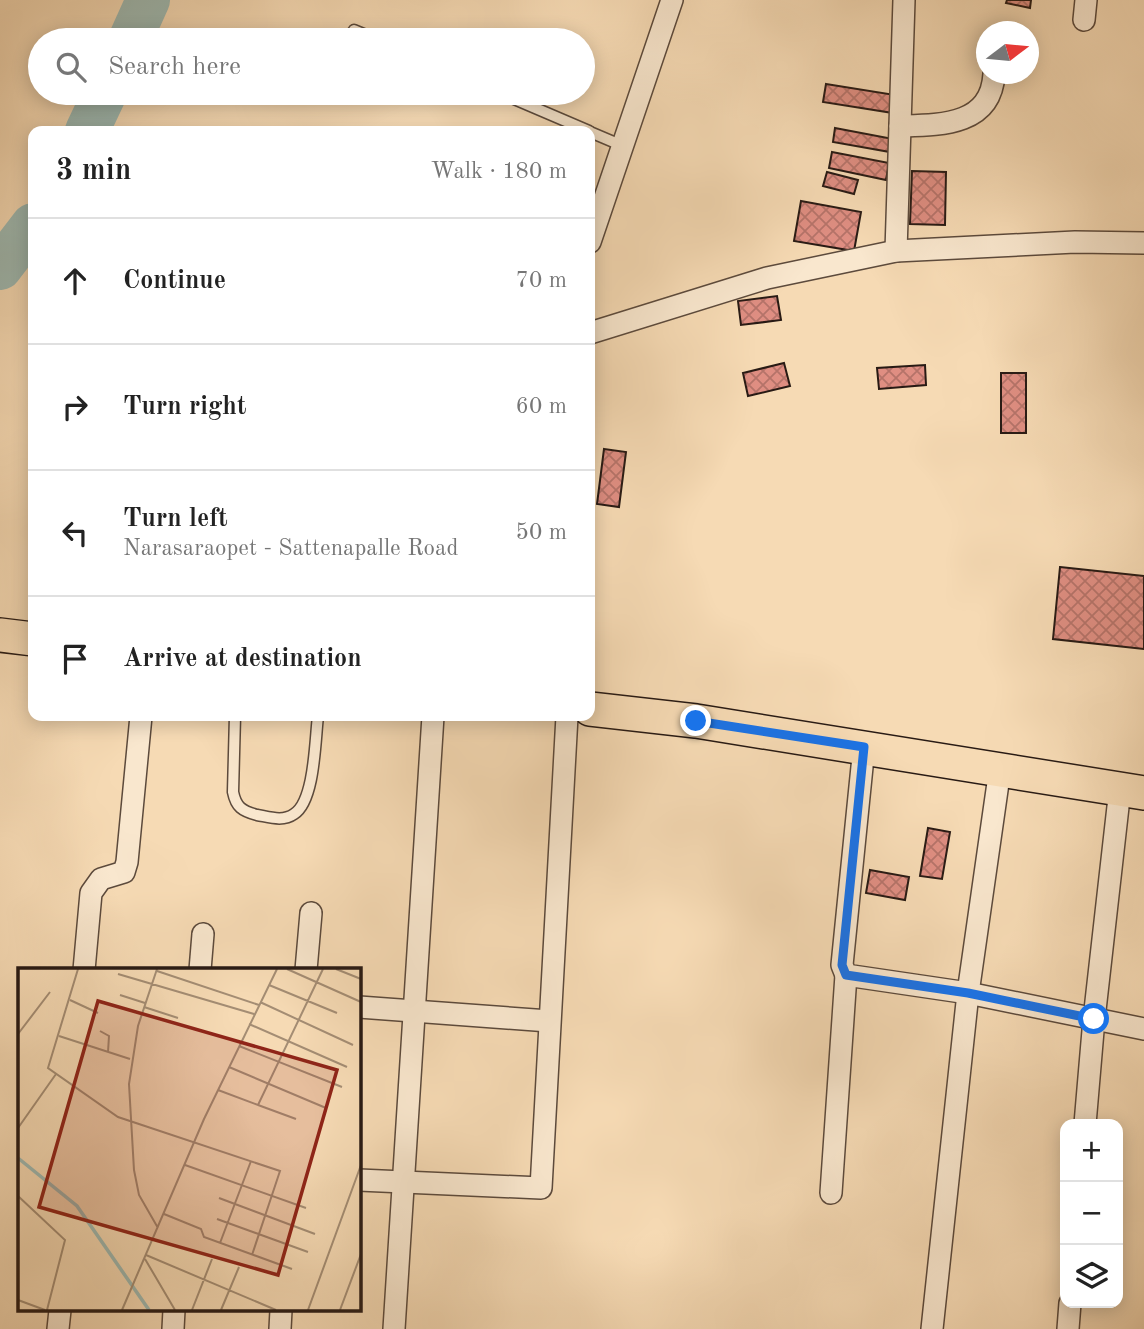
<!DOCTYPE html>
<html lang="en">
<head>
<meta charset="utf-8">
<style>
  body { margin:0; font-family:"Old Standard TT",serif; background:#f2f2f2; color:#222 }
  .controls { position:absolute; right:21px; bottom:21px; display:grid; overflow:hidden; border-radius:14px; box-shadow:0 4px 18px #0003 }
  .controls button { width:63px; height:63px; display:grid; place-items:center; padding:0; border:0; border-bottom:2px solid #e0e0e0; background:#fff; color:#222; font:35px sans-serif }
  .compass { position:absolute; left:976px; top:21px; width:63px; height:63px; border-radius:50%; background:#fff; box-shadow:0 4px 18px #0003; rotate:74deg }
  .stop { position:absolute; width:21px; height:21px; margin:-16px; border:5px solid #1a73e8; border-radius:50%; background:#fff }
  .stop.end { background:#1a73e8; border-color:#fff; box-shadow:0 2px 7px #0008 }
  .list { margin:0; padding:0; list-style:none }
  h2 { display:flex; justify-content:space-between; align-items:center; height:91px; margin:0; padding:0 28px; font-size:30px }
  h2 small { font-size:23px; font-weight:400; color:#767676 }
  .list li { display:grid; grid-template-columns:46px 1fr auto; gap:21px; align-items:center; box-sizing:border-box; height:126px; padding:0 28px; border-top:2px solid #e0e0e0 }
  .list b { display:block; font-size:26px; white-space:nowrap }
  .list p { margin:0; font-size:23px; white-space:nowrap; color:#767676 }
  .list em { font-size:23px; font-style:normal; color:#767676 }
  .icon { flex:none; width:38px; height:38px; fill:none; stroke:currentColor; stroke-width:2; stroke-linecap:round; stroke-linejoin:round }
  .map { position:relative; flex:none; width:1144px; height:1329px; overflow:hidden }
  .search { position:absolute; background:#fff; box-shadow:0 4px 18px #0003; left:28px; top:28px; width:567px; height:77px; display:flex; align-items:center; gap:18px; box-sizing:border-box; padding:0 24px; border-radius:38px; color:#767676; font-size:26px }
  .panel { position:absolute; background:#fff; box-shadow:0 4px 18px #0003; left:28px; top:126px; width:567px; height:595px; border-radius:14px }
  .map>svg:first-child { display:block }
</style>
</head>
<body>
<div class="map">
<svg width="1144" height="1329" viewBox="0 0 1144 1329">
  <defs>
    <pattern id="building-cross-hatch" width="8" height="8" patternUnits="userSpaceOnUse" patternTransform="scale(1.75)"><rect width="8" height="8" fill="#df8e82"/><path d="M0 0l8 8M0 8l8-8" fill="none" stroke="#b57369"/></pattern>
  </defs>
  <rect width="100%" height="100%" fill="#f6dab4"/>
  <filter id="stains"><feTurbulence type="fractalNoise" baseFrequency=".00286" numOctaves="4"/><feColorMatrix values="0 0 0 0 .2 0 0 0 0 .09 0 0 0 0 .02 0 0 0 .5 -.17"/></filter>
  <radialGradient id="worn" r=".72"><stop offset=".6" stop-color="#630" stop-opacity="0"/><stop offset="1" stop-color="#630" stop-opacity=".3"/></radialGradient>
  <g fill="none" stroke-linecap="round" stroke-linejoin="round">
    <g stroke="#9ebab3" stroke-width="44">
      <path d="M130 40 148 0"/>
      <path d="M87 131 105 93"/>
      <path d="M0 268 33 225"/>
    </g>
  </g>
  <g fill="url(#building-cross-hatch)" stroke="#281a14" stroke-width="2">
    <path d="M1007 0H1031L1030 8 1006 3Z"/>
    <path d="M826 84 895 95 893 113 823 102Z"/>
    <path d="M835 128 893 139 890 152 833 142Z"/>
    <path d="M832 152 889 163 886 180 829 168Z"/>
    <path d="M912 171 946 172 945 225 910 224Z"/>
    <path d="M827 172 858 180 854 194 823 186Z"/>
    <path d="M801 201 861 212 854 251 794 241Z"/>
    <path d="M777 296 781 320 741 325 738 301Z"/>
    <path d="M784 363 790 386 748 396 743 373Z"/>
    <path d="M925 365 926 385 879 389 877 368Z"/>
    <rect x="1001" y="373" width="25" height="60"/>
    <path d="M604 449 626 452 619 507 597 504Z"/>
    <path d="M1060 567 1144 576V649L1053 639Z"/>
    <path d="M928 828 950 832 942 879 920 876Z"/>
    <path d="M870 870 909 877 905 900 866 893Z"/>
  </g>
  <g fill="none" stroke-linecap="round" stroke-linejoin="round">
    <defs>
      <g id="lane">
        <path d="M354 30 378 40"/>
        <path d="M500 93 589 131"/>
        <path d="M590 132 623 146"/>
        <path d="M235 716 233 792C236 807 242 811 257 815 269 817 283 822 294 814 315 801 315 739 318 716"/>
      </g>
      <g id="street">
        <path d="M1084 20 1086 0"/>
        <path d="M900 126C940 125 991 126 994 74"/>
        <path d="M590 242 672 0"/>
        <path d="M896 251 904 0"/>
        <path d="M590 333 767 278 896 251 1075 242 1144 243"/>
        <path d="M864 747 842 965 846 975 968 993 1144 1029"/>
        <path d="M84 970 91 893 101 879 124 872 127 862 141 716"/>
        <path d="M200 970 203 934"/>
        <path d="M306 970 311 913"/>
        <path d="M359 1007 549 1021"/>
        <path d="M1085 1124 1094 1019 1120 789"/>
        <path d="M359 1180 541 1188 567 716"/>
        <path d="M831 1193 846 975"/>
        <path d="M58 1329 60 1310"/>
        <path d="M173 1329 174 1310"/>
        <path d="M280 1329 281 1310"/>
        <path d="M394 1329 433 716"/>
        <path d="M932 1329 968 993 1000 769"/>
        <path d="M1068 1329 1070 1303"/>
      </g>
      <g id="primary">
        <path d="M0 635 33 639"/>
        <path d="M590 709 696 721 1144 793"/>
      </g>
    </defs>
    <use href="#lane" stroke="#5c4a3c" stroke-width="13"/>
    <use href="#street" stroke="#5c4a3c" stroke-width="24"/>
    <use href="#primary" stroke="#281a14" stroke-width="36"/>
    <use href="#lane" stroke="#f9e7ce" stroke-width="10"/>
    <use href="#street" stroke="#f9e7ce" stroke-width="21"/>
    <use href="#primary" stroke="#f6dab4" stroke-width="33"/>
  </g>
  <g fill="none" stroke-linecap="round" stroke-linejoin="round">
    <path stroke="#1a73e8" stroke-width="9" d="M696 721 864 747 842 965 846 975 968 993 1094 1019"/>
  </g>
  <g transform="translate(18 968)">
    <rect width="343" height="343" fill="#f6dab4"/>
    <path fill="none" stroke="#9ebab3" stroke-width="3.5" d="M0 190 59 238 131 342"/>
    <path fill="none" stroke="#a48d74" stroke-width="2" d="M60 1 30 100 100 149 262 203 234 287M139 1 120 58 111 116 116 202 121 227 140 260M269 1 343 34M318 1 343 11M139 3 241 37M100 6 236 46M251 17 319 45M102 27 127 35M52 32 80 45M242 34 335 77M126 39 160 50M231 56 329 99M82 63 91 68 90 84M0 66 32 24M41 68 112 91M221 78 324 119M211 99 308 140M200 122 240 137 305 1M240 137 278 151M0 160 38 106M167 197 288 240M0 228 47 272 29 342M201 230 297 266M146 246 183 261 186 269 274 301M199 251 290 284M202 275 233 193M128 287 258 342M127 291 157 342M0 332 27 342M104 342 186 151 259 1M174 342 194 291M203 342 221 299M290 342 343 197M322 342 343 286"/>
    <path fill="#8f2418" fill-opacity="0.15" stroke="#8f2418" stroke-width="3.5" d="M80 33 319 102 260 307 21 239Z"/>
    <rect width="343" height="343" fill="none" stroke="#281a14" stroke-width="3.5"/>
  </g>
  <rect width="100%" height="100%" filter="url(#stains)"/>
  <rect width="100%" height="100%" fill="url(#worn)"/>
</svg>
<div class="controls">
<button>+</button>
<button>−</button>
<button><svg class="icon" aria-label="layers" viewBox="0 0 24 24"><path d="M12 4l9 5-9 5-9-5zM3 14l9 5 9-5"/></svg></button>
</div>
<svg class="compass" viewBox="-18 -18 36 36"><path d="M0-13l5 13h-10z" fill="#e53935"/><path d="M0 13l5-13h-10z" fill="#767676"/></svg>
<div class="stop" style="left:1094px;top:1019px"></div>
<div class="stop end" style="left:696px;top:721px"></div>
<div class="search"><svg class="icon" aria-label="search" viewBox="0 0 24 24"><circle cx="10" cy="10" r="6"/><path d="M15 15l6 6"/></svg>Search here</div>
<section class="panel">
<h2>3 min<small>Walk · 180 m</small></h2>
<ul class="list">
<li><svg class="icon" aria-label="ahead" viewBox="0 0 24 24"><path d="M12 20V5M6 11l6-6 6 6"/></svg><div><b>Continue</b></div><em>70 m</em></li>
<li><svg class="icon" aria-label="right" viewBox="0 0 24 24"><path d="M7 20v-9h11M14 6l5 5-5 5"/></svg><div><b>Turn right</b></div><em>60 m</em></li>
<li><svg class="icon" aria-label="left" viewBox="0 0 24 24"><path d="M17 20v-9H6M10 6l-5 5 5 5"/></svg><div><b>Turn left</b><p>Narasaraopet - Sattenapalle Road</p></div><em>50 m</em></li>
<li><svg class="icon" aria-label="arrive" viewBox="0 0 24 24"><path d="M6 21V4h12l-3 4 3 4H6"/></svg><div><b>Arrive at destination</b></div></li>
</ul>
</section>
</div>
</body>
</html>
